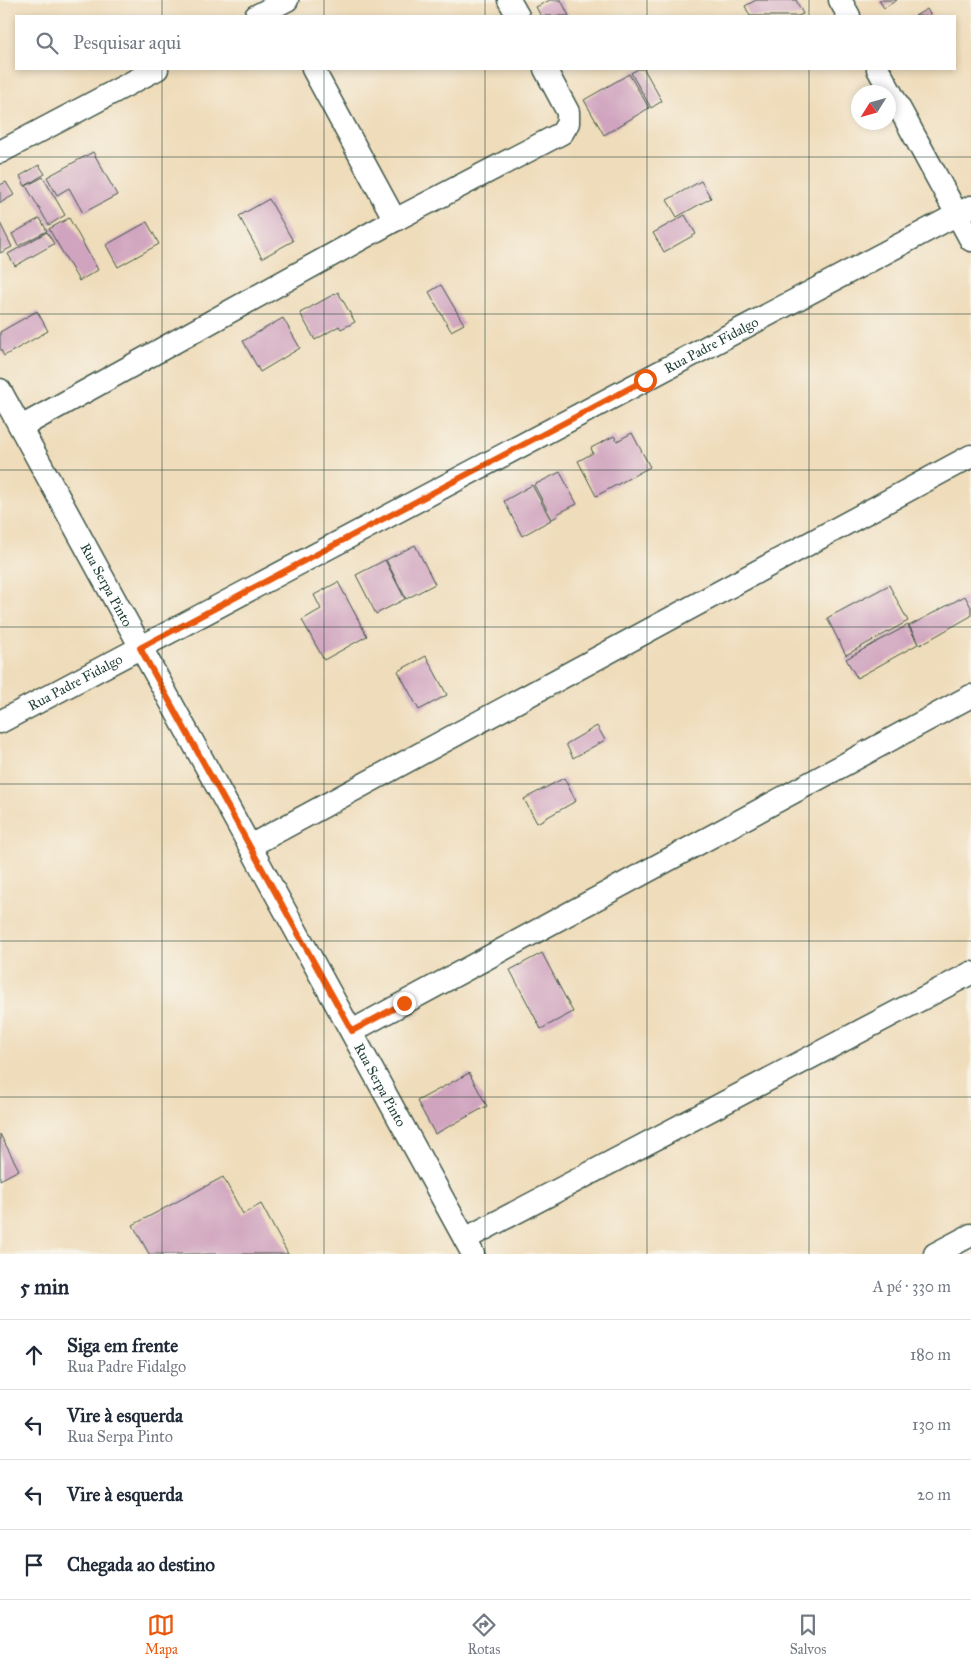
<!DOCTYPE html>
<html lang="pt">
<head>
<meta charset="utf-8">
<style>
  body { margin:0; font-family:"IM FELL Great Primer",serif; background:#f6f6f7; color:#1f2937 }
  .compass { position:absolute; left:851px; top:85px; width:45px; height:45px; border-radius:50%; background:#fff; box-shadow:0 2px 8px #0003; rotate:233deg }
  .stop { position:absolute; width:15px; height:15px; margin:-11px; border:4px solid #ea580c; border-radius:50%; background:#fff }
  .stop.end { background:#ea580c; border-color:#fff; box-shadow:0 1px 5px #0008 }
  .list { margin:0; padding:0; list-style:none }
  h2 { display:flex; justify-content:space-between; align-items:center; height:65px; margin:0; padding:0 20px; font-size:21px }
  h2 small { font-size:16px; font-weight:400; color:#747a83 }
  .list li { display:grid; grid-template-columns:32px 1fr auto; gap:15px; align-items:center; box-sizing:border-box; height:70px; padding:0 20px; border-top:1px solid #e0e1e3 }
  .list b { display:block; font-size:19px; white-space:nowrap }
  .list p { margin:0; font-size:16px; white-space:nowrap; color:#747a83 }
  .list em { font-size:16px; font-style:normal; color:#747a83 }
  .icon { flex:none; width:28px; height:28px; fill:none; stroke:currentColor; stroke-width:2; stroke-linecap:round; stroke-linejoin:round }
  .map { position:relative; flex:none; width:971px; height:1254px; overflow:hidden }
  .search { position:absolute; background:#fff; box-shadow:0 2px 8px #0003; left:15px; right:15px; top:15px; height:55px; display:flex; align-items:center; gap:12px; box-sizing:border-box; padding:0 18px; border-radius:0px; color:#747a83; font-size:19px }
  .sheet { height:345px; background:#fff }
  nav { display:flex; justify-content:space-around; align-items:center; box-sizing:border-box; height:70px; border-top:1px solid #e0e1e3; background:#fff; font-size:14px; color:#747a83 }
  nav a { display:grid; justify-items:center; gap:2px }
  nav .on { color:#ea580c }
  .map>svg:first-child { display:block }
</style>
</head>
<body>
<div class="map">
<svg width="971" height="1254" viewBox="0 0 971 1254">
  <rect width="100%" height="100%" fill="#f7f3e8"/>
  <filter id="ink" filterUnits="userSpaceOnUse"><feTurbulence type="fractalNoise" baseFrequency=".02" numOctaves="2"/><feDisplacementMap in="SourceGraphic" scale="10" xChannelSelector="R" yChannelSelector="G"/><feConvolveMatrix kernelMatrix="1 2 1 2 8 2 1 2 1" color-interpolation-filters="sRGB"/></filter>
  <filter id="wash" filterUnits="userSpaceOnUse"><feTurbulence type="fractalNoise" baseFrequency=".0096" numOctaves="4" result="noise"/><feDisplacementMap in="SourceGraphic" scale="20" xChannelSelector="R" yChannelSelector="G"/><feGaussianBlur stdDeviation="1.12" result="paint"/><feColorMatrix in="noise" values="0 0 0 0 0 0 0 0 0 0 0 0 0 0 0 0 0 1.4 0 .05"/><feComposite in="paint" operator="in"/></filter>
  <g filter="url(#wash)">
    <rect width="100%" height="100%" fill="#efdcba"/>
    <g id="blocks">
      <g fill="#d0a4bf">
        <path d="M550 0H561L569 16H541L536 7Z"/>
        <path d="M756 0H796L803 14 798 16H750L745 6Z"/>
        <path d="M879 0H897L884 8Z"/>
        <path d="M927 9 931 16H915Z"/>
        <path d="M638 69H644L662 101 651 108 631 73Z"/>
        <path d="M629 74 649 108 604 135 584 100Z"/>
        <path d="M93 152 117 195 83 213 69 188 57 195 47 177Z"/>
        <path d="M39 165 45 174 25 186 20 176Z"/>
        <path d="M43 177 65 215 49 225 26 186Z"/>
        <path d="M701 181 711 198 677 217 667 200Z"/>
        <path d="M6 182 14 195 0 203V185Z"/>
        <path d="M269 199 293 241 262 258 239 216Z"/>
        <path d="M685 215 696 234 664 252 653 233Z"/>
        <path d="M40 218 47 231 18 246 12 234Z"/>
        <path d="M69 218 98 270 79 281 49 229Z"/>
        <path d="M147 222 159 244 118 267 106 245Z"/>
        <path d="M0 223 12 247 0 253Z"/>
        <path d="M47 232 54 244 15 266 8 254Z"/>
        <path d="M441 285 464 324 451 331 429 292Z"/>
        <path d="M338 292 355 322 341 329 339 326 315 340 300 313Z"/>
        <path d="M37 311 48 331 4 356 0 348V332Z"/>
        <path d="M283 318 300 348 260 372 243 341Z"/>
        <path d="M632 433 650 467 596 496 578 461 593 453 591 448 614 436 617 441Z"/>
        <path d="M560 472 577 504 557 514 558 516 552 519 534 485Z"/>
        <path d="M532 485 551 520 522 536 504 501Z"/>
        <path d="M415 545 435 584 406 599 386 560Z"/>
        <path d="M385 560 405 599 376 614 356 575Z"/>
        <path d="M338 582 367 636 324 660 302 620 321 609 314 595Z"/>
        <path d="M889 585 908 621 846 655 827 618Z"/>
        <path d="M965 596 971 607V616L920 645 909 626Z"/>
        <path d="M908 625 918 644 857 678 846 659Z"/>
        <path d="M426 656 447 695 419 710 398 671Z"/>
        <path d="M597 726 605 740 573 758 566 744Z"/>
        <path d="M564 778 576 801 537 823 524 799Z"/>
        <path d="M542 953 573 1012 541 1029 510 970Z"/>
        <path d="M469 1073 487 1106 435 1134 417 1101Z"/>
        <path d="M0 1134 19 1170 0 1180Z"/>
        <path d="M223 1177 243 1214 261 1204 288 1254H149L133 1225Z"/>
      </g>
    </g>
  </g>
  <g filter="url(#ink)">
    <use href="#blocks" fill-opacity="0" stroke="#3e5548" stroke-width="1"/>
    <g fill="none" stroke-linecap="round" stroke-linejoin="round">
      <defs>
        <g id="minor">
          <path d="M509 0 518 16"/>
          <path d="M840 0 849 16"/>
          <path d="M256 16 287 0"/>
          <path d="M313 69 395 220"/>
          <path d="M878 69 971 240"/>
          <path d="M0 152 157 69"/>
          <path id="s1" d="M0 390 473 1254"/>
          <path d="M21 427 395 220 562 133 568 123V112L545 69"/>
          <path id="s2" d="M0 722 971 207"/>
          <path d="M250 846 971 456"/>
          <path d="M352 1031 971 696"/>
          <path d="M465 1239 971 973"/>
          <path d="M935 1254 971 1235"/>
        </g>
      </defs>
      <use href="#minor" stroke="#3e5548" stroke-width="25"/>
      <use href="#minor" stroke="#fff" stroke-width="22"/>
    </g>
  </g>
  <g fill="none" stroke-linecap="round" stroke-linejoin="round" filter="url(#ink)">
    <path stroke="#ea580c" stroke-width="6" d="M404 1003 352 1031 140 648 645 380"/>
  </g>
  <path fill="none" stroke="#1f3d34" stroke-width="1" stroke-opacity="0.55" d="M162 0V16M324 0V16M485 0V16M647 0V16M809 0V16M162 69V1254M324 69V1254M485 69V1254M647 69V1254M809 69V1254M0 157H971M0 314H971M0 470H971M0 627H971M0 784H971M0 941H971M0 1097H971"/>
  <g text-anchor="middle" stroke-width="4" stroke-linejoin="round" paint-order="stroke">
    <g font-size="14" fill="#1f3d34" stroke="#f7f3e8">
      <text dy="5" stroke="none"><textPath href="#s2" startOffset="805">Rua Padre Fidalgo</textPath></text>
      <text dy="5" stroke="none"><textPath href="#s1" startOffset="222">Rua Serpa Pinto</textPath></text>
      <text dy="5" stroke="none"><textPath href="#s2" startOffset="85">Rua Padre Fidalgo</textPath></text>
      <text dy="5" stroke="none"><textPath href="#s1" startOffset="792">Rua Serpa Pinto</textPath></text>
    </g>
  </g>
</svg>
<svg class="compass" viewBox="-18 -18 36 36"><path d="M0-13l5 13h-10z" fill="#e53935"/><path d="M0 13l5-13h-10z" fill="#747a83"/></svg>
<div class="stop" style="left:645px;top:380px"></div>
<div class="stop end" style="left:404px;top:1003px"></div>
<div class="search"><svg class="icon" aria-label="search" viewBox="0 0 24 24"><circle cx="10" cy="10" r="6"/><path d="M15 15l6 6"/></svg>Pesquisar aqui</div>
</div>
<section class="sheet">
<h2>5 min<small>A pé · 330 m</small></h2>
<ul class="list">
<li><svg class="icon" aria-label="ahead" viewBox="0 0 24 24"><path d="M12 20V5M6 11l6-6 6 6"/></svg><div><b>Siga em frente</b><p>Rua Padre Fidalgo</p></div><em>180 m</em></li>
<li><svg class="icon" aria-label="left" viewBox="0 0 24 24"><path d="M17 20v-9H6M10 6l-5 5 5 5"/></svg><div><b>Vire à esquerda</b><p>Rua Serpa Pinto</p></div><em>130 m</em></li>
<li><svg class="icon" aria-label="left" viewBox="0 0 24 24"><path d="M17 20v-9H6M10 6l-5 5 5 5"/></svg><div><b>Vire à esquerda</b></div><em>20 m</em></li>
<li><svg class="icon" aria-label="arrive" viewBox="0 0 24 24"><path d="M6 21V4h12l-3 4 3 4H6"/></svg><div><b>Chegada ao destino</b></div></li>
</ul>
</section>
<nav>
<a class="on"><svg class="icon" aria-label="map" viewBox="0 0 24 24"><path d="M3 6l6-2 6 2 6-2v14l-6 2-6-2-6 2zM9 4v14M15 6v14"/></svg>Mapa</a>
<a><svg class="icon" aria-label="directions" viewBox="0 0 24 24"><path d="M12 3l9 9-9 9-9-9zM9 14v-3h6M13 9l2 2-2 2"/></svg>Rotas</a>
<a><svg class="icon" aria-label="saved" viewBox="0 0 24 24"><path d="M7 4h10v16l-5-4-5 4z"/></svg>Salvos</a>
</nav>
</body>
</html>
